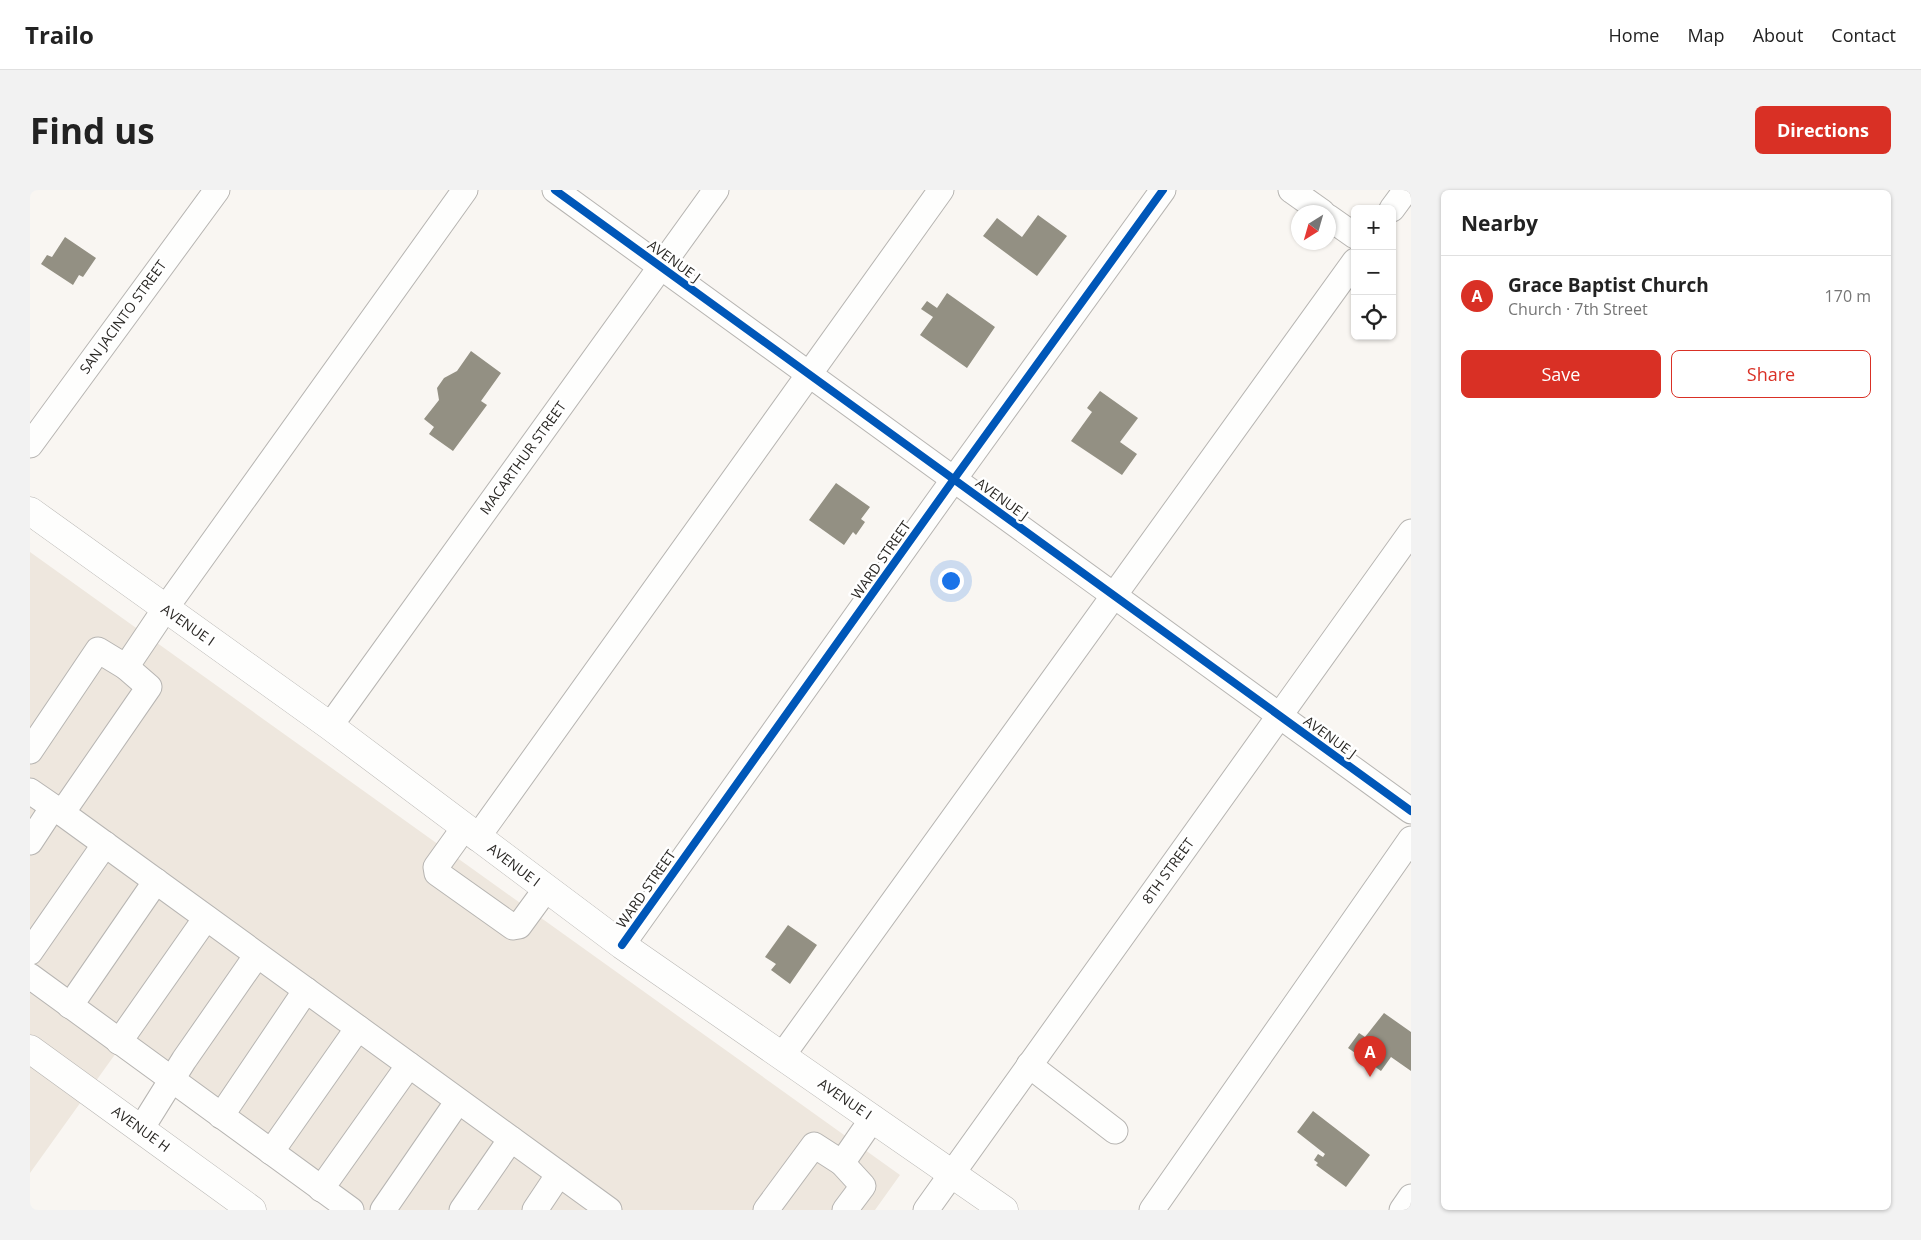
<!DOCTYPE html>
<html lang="en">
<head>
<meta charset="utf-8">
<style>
  body { margin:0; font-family:"Open Sans",sans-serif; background:#f2f2f2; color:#222 }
  .controls { position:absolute; right:15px; top:15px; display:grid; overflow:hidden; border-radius:8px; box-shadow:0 1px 4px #0004 }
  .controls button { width:45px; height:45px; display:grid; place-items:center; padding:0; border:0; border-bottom:1px solid #e0e0e0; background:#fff; color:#222; font:25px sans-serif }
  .compass { position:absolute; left:1261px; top:15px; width:45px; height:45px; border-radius:50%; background:#fff; box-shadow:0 1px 4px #0004; rotate:217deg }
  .you { position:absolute; left:920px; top:390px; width:18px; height:18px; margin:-12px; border:4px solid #fff; border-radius:50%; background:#1a73e8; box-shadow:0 0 0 8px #1a73e833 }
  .badge { display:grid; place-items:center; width:32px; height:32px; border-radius:50%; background:#d93025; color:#fff; font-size:16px; font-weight:700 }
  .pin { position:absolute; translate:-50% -41px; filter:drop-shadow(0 1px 2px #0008) }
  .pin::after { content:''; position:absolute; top:26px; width:18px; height:15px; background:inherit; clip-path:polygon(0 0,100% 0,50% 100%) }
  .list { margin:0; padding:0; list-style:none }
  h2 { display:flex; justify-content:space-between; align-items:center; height:65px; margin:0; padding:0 20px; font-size:21px }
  h2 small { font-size:16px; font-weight:400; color:#767676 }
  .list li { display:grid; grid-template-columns:32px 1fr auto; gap:15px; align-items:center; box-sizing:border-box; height:80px; padding:0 20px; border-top:1px solid #e0e0e0 }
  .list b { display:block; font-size:19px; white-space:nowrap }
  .list p { margin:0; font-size:16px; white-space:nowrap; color:#767676 }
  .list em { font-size:16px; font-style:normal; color:#767676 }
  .actions { display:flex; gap:10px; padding:15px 20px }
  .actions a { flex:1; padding:11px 0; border:1px solid #d93025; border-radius:8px; text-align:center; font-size:18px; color:#d93025 }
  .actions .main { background:#d93025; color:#fff }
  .icon { flex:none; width:28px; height:28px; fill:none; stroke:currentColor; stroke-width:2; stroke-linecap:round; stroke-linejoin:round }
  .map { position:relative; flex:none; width:1381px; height:1020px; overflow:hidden; border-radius:8px }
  header { display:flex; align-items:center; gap:30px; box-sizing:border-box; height:70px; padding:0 25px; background:#fff; border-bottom:1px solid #e0e0e0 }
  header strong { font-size:24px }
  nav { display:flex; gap:28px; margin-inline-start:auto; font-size:18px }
  .intro { display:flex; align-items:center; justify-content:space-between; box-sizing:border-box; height:120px; padding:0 30px }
  h1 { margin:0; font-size:35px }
  .button { padding:12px 22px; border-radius:8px; background:#d93025; color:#fff; font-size:18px; font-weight:700 }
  main { display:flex; gap:30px; padding:0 30px }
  aside { flex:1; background:#fff; border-radius:8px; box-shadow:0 1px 4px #0004 }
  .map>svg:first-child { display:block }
</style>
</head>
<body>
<header>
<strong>Trailo</strong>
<nav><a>Home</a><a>Map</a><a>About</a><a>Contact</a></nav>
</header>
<div class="intro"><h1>Find us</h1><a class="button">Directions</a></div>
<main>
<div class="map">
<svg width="1381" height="1020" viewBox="0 0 1381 1020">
  <rect width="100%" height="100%" fill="#f9f6f2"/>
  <path fill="#eee7de" d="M0 362 870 985 845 1020H306L86 863 0 983Z"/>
  <g fill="#939083">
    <path d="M1008 25 1037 46 1007 86 953 46 967 28 992 47Z"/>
    <path d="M35 47 66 68 53 87 49 85 43 95 11 74 17 65 22 67Z"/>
    <path d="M917 103 965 137 937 178 890 145 903 127 891 119 897 111 907 118Z"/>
    <path d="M441 161 471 183 451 211 457 215 423 261 399 244 404 237 394 229 409 210 407 198 414 188 427 181Z"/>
    <path d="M1070 201 1108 228 1090 252 1107 264 1092 285 1041 251 1062 222 1057 218Z"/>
    <path d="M806 293 840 317 831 329 835 332 826 345 823 342 814 355 779 330Z"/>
    <path d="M758 735 787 755 760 794 741 780 746 774 735 767Z"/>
    <path d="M1354 823 1381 842V881L1361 867 1351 881 1318 858 1329 843 1335 847Z"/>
    <path d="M1283 921 1340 965 1316 997 1286 975 1288 973 1284 970 1288 964 1293 967 1295 964 1267 942Z"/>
  </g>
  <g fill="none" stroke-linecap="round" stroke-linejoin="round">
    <defs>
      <g id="minor">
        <path d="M525 0 1381 621"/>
        <path d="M1261 0 1292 22"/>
        <path d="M1362 19 1376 0"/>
        <path d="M1298 27 1325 46"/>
        <path d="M0 255 187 0"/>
        <path d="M300 536 686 0"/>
        <path d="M0 561 68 460 96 477 135 419 435 0"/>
        <path d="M0 601 32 623 119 497 96 477"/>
        <path d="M32 623 579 1020"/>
        <path d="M434 638 406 677 407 683 483 737 489 736 516 699"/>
        <path d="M447 648 911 0"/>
        <path d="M0 652 23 617"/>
        <path d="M592 755 924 289 1133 0"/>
        <path d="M0 762 75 654"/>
        <path d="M0 786 321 1020"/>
        <path d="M40 816 126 691"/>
        <path d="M89 852 176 728"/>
        <path d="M752 866 1325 71"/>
        <path d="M999 875 1085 941"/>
        <path d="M191 926 276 800"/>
        <path d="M111 939 154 870 227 765"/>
        <path d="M241 962 328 838"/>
        <path d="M812 973 833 996 815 1020"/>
        <path d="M291 999 379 875"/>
        <path d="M353 1020 428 911"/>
        <path d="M432 1020 481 949"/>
        <path d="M505 1020 529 984"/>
        <path d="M736 1020 784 955 812 973 843 928"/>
        <path d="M896 1020 1381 342"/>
        <path d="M1122 1020 1381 649"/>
        <path d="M1372 1020 1381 1007"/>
      </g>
      <g id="major">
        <path d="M0 321 300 536 592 755 974 1020"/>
        <path d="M0 859 222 1020"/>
      </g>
    </defs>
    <use href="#minor" stroke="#b7b5b2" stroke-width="27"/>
    <use href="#major" stroke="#b7b5b2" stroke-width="29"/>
    <use href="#minor" stroke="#fefefd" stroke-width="25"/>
    <use href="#major" stroke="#fefefd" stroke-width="28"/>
    <defs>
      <g id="cycleway">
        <path d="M525 0 1381 621"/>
        <path d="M592 755 924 289 1133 0"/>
      </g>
    </defs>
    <use href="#cycleway" stroke="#fff" stroke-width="11"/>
    <use href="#cycleway" stroke="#0057b8" stroke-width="8"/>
  </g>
  <g text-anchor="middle" stroke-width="5" stroke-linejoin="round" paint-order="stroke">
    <g font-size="14" fill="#2b2926" stroke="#fff">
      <text transform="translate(644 71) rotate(36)" y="5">AVENUE J</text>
      <text transform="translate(93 127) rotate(-54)" y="5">SAN JACINTO STREET</text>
      <text transform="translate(493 268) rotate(-54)" y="5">MACARTHUR STREET</text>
      <text transform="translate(972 309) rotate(36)" y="5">AVENUE J</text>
      <text transform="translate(851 370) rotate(-55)" y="5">WARD STREET</text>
      <text transform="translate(158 435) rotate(35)" y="5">AVENUE I</text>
      <text transform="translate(1300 547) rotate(36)" y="5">AVENUE J</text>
      <text transform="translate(484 675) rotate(37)" y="5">AVENUE I</text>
      <text transform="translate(1138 681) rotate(-54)" y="5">8TH STREET</text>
      <text transform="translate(616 699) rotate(-55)" y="5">WARD STREET</text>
      <text transform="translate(815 909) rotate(34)" y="5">AVENUE I</text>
      <text transform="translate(111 939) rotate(36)" y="5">AVENUE H</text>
    </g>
  </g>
</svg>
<div class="controls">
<button>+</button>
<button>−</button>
<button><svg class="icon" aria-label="locate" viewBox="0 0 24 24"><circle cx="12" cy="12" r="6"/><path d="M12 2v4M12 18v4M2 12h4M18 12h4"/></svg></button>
</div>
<svg class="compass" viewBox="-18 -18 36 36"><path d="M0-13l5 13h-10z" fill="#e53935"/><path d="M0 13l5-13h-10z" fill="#767676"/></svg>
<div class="you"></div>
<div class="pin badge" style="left:1340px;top:887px">A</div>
</div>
<aside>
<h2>Nearby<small></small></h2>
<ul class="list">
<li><span class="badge">A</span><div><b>Grace Baptist Church</b><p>Church · 7th Street</p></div><em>170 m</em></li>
</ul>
<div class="actions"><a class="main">Save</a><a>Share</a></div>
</aside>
</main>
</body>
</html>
